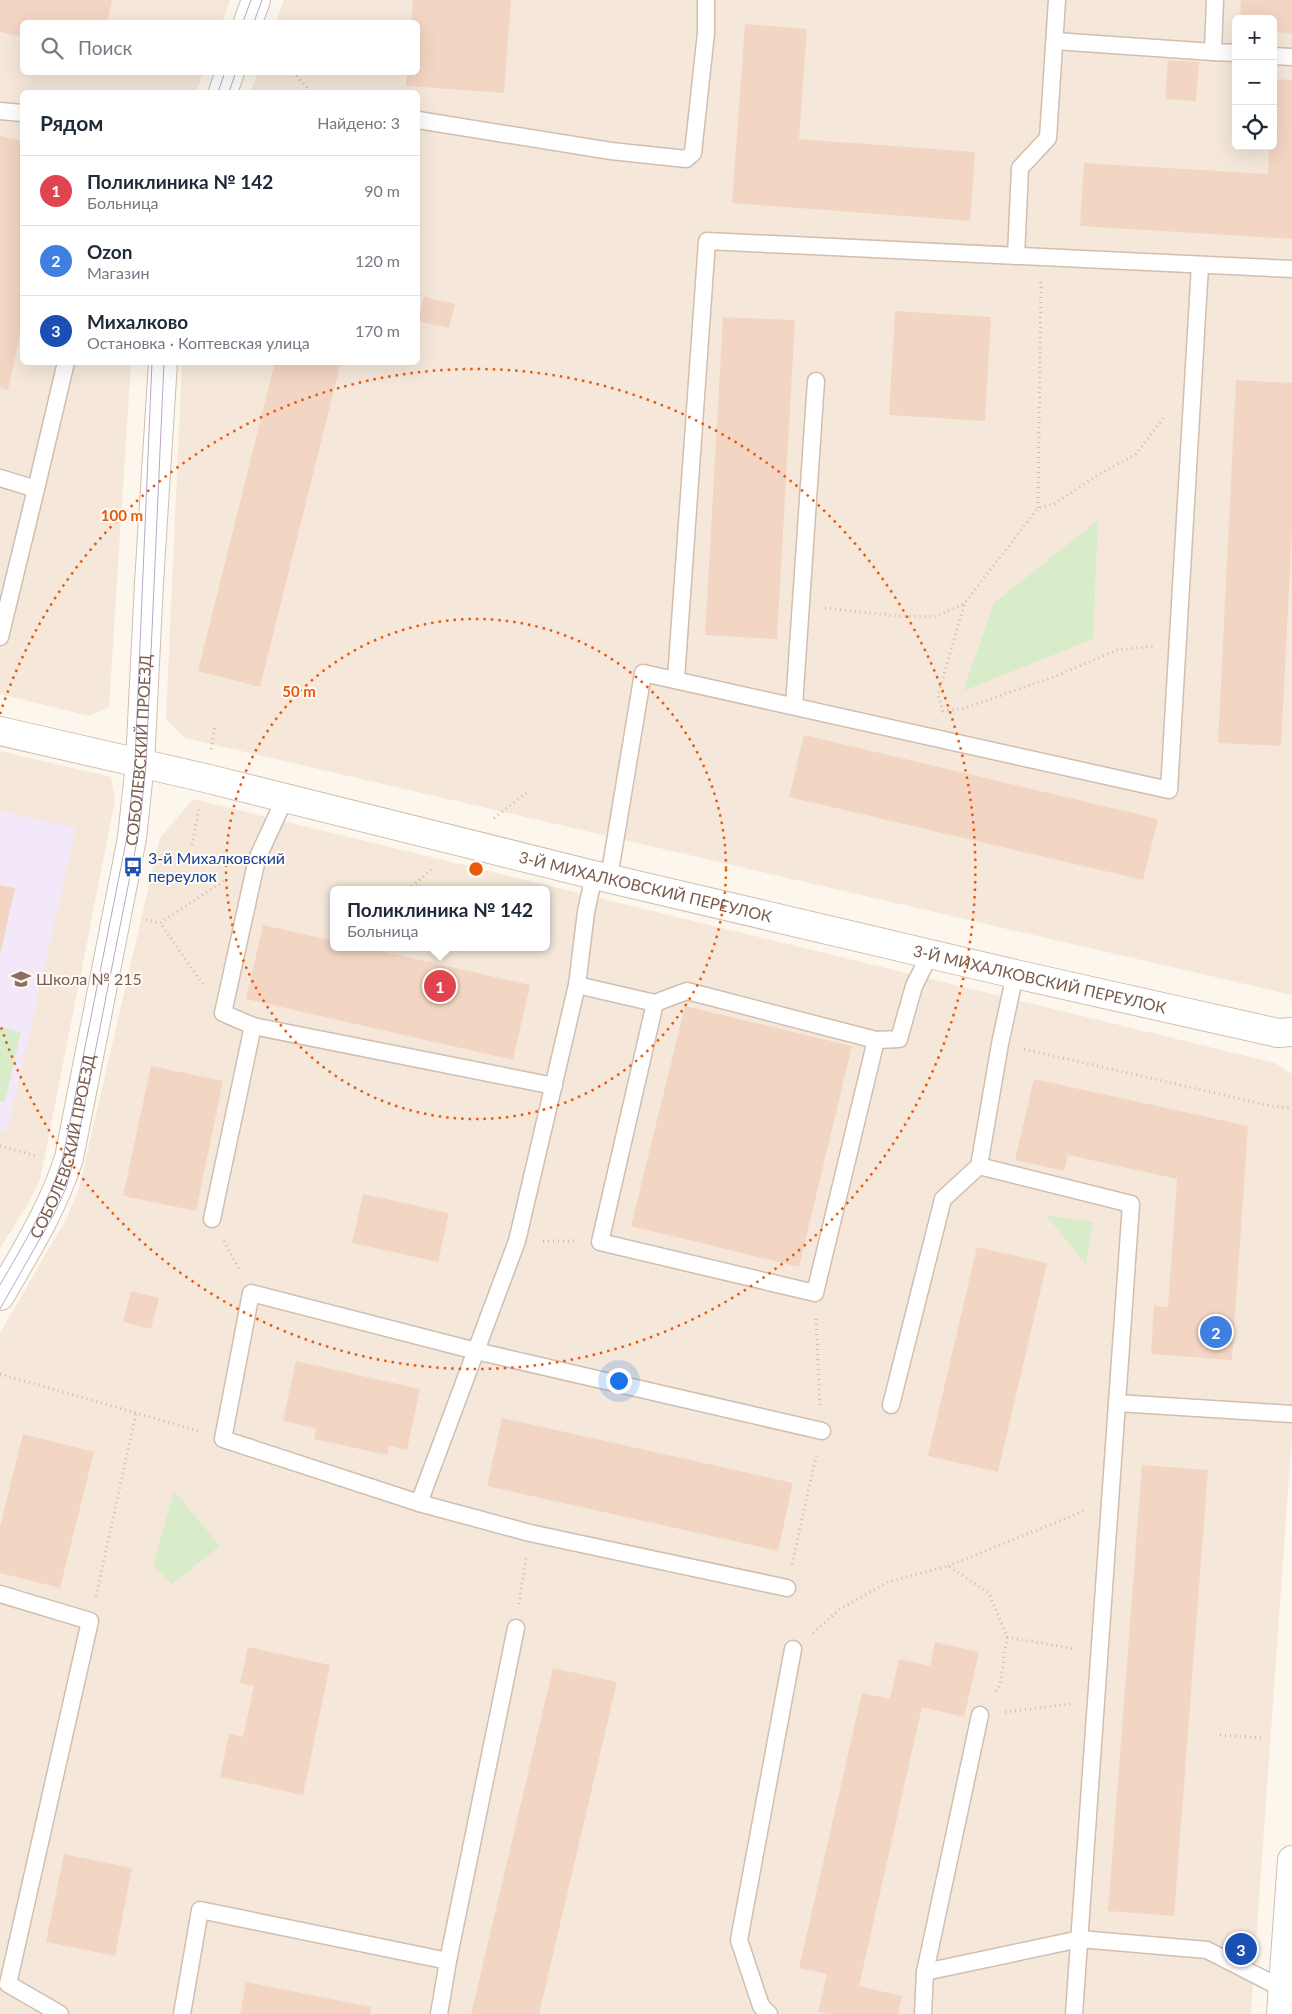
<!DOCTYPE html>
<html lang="ru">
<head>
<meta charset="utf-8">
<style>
  body { margin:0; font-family:Lato,sans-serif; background:#f2f2f3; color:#1f2937 }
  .controls { position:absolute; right:15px; top:15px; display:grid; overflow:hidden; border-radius:8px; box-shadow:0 5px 20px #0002 }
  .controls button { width:45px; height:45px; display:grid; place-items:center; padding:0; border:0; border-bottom:1px solid #e0e1e3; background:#fff; color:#1f2937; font:25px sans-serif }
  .you { position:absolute; left:618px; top:1380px; width:18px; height:18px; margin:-12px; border:4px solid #fff; border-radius:50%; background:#1a73e8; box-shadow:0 0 0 8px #1a73e833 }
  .badge { display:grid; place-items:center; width:32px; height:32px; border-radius:50%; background:#e76f51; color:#fff; font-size:16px; font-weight:700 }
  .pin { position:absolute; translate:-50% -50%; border:2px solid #fff; box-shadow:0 1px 5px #0006 }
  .popup { position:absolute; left:330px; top:886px; width:220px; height:65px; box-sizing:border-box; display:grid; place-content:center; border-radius:8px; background:#fff; filter:drop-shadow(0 1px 4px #0005); font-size:16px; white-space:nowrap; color:#747a83 }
  .popup b { font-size:19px; color:#1f2937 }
  .popup::after { content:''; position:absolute; left:50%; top:100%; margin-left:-10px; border:10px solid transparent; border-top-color:#fff }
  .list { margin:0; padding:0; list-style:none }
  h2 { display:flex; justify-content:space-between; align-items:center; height:65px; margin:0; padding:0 20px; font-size:21px }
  h2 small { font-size:16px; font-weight:400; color:#747a83 }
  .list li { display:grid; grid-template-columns:32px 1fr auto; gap:15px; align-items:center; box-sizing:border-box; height:70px; padding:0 20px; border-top:1px solid #e0e1e3 }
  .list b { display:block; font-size:19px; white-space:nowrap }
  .list p { margin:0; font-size:16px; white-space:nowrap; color:#747a83 }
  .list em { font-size:16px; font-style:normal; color:#747a83 }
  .icon { flex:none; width:28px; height:28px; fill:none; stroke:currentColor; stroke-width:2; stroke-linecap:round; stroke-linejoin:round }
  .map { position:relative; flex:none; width:1292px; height:2014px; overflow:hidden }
  .search { position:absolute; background:#fff; box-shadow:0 5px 20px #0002; left:20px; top:20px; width:400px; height:55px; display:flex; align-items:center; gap:12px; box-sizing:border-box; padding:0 18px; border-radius:8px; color:#747a83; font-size:19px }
  .panel { position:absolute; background:#fff; box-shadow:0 5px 20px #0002; left:20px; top:90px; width:400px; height:275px; border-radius:8px }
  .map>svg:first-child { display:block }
</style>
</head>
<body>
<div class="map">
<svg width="1292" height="2014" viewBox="0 0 1292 2014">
  <rect width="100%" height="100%" fill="#fdf6ec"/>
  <g fill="#f5e8da" fill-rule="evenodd">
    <path d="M0 0H230L222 22H22V72L203 73 196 92H22V362L131 363 109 707 89 716 0 694Z"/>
    <path d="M284 0H1292V995L185 738 166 719 182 363 418 362V92H250L258 73 418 72V22H276ZM1236 19H1273V146H1236Z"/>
    <path d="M0 751 111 777 115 801 40 1180 28 1204 0 1248Z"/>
    <path d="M193 799 1275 1063 1292 1074V1434L1251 2014H0V1333L66 1219 78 1192 160 838ZM334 890H546V947H334Z"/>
  </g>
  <path fill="#f3e8fa" d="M0 811 76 828 7 1132 0 1130Z"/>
  <g fill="#d8ecc9">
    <path d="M1098 520 1093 639 963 691 994 603Z"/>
    <path d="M0 1027 21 1032 5 1102 0 1101Z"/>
    <path d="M1046 1215 1093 1222 1086 1265Z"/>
    <path d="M174 1491 220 1546 172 1584 153 1565Z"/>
  </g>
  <g fill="#f3d5c3">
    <path d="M0 0H112L107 22H22V37L0 32Z"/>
    <path d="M413 0H511L504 93 406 86 407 72H418V22H411Z"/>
    <path d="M1241 0H1292V33L1273 32V19H1240Z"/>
    <path d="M745 24 807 29 799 139 975 152 970 221 732 203Z"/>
    <path d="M1168 60 1199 62 1196 101 1165 99Z"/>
    <path d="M1274 79 1292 80V239L1080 226 1084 163 1268 174 1269 146H1273Z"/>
    <path d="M0 136 22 141V324L8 390 0 388Z"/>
    <path d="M424 297 455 304 449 328 418 321Z"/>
    <path d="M895 311 991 317 985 421 889 415Z"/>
    <path d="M723 317 795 320 777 639 705 635Z"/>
    <path d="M275 362H341L260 687 198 671Z"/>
    <path d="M1236 380 1292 383V530L1281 746 1218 743Z"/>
    <path d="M804 735 1158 819 1143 880 789 797Z"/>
    <path d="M0 885 15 888 1 951H0Z"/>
    <path d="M263 925 334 941V947H363L530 985 513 1060 246 999Z"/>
    <path d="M685 1006 852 1046 799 1267 631 1226Z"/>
    <path d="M151 1066 223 1081 196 1211 123 1196Z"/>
    <path d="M1034 1079 1248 1126 1232 1360 1151 1354 1154 1306 1168 1307 1177 1179 1068 1155 1064 1171 1015 1160Z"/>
    <path d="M363 1194 449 1213 438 1262 352 1243Z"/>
    <path d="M977 1247 1047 1263 998 1472 928 1456Z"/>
    <path d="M131 1291 159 1298 151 1329 123 1322Z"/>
    <path d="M296 1361 420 1389 407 1450 389 1446 387 1455 314 1439 316 1428 283 1421Z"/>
    <path d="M502 1418 793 1483 778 1551 487 1486Z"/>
    <path d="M23 1434 94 1452 60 1588 0 1573V1527Z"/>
    <path d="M1142 1465 1208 1470 1174 1916 1108 1911Z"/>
    <path d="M935 1642 979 1652 964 1717 922 1707 859 1986 902 1996 898 2014H829L818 2012 827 1974 799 1968 862 1693 890 1699 899 1659 930 1666Z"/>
    <path d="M248 1647 330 1665 303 1795 220 1777 229 1734 243 1737 254 1686 240 1683Z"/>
    <path d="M553 1668 617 1682 539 2014H471Z"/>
    <path d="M64 1854 132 1868 115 1956 46 1942Z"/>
    <path d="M246 1982 371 2007 370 2014H240Z"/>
  </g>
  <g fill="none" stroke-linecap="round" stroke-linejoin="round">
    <defs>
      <g id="service">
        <path d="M1215 0 1213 52 1236 53"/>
        <path d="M1055 41 1213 52"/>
        <path d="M1273 56 1292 57"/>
        <path d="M0 111 22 113"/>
        <path d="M418 120 611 151 686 159 693 153 706 33V0"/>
        <path d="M1016 256 1020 168 1048 138 1057 0"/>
        <path d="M0 478 36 489 0 637"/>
        <path d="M36 489 66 362"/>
        <path d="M676 679 707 241 1292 269"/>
        <path d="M794 706 816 381"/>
        <path d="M285 798 257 859 223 1013 253 1026 554 1086"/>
        <path d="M609 878 643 673 1169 790 1200 265"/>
        <path d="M577 985 655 1003 687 991 876 1040"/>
        <path d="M655 1003 600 1242 815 1293 876 1040 899 1039 914 986 930 954"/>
        <path d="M979 1166 1131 1204 1117 1403 1292 1414"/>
        <path d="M212 1219 253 1026"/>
        <path d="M891 1405 943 1199 979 1166 1000 1044 1015 974"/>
        <path d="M419 1503 517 1241 577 985 586 912 594 875"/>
        <path d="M787 1588 530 1533 419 1503 223 1439 251 1293 476 1351 822 1431"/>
        <path d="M0 1594 90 1621 8 1984 60 2014"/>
        <path d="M448 1961 516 1628"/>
        <path d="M925 1972 1080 1939 1207 1950 1283 1989"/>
        <path d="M182 2014 200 1910 448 1961 439 2014"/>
        <path d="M769 2014 761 2006 739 1940 793 1649"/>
        <path d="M923 2014 925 1972 980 1715"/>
        <path d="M1074 2014 1117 1403"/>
      </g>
      <g id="minor">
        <path d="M248 22 256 0"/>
        <path d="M223 92 230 72"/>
        <path id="s1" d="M0 731 205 778 594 875 1015 974 1278 1033 1292 1032"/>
        <path id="s2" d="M0 1296C26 1251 53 1208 69 1158L132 838 140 763 149 583 163 362"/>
      </g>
      <path id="tertiary" d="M1281 2014 1292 1860"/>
    </defs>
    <use href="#service" stroke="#d1beb0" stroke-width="19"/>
    <use href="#minor" stroke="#d1beb0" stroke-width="30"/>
    <use href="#tertiary" stroke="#d1beb0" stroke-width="30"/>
    <g stroke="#d9b8a5" stroke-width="3" stroke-dasharray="1 4" stroke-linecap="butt">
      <path d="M293 72 311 92"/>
      <path d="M1038 508 1041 281"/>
      <path d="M964 605 938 695 943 711 965 708 1056 676 1117 650 1153 646"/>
      <path d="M825 608 898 616 933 617 964 604 1038 508 1054 504 1098 475 1136 454 1165 416"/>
      <path d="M211 749 215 726"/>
      <path d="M494 818 529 791"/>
      <path d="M192 845 199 809"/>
      <path d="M408 890 433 868"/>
      <path d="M146 920 160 923"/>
      <path d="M203 984 160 923 227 879"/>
      <path d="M1024 1049 1271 1106 1292 1108"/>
      <path d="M0 1146 37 1156"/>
      <path d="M224 1241 240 1271"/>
      <path d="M543 1241H576"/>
      <path d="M816 1319 820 1405"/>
      <path d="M0 1374 199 1431"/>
      <path d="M792 1564 816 1456"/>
      <path d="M948 1566 1084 1511"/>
      <path d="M96 1596 136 1413"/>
      <path d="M519 1604 526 1558"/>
      <path d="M813 1633 840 1609 888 1582 948 1566 989 1593 1007 1637 1000 1685 994 1694"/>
      <path d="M1007 1637 1075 1649"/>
      <path d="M1005 1712 1071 1704"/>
      <path d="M1220 1735 1262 1738"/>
    </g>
    <use href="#service" stroke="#fff" stroke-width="16"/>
    <use href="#minor" stroke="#fff" stroke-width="28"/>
    <use href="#tertiary" stroke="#fff" stroke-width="28"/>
    <g stroke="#b9a8c9" stroke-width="1">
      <path d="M243 22 251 0"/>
      <path d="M254 22 262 0"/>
      <path d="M218 92 225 72"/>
      <path d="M229 92 236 72"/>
      <path d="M0 1285C24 1243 49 1203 63 1157L127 837 135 762 152 362"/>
      <path d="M0 1309 54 1214 66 1188 74 1158 139 831 146 765 164 362"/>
    </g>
  </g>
  <g fill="none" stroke="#e8590c" stroke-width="2.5" stroke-dasharray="2.5 5">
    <circle cx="476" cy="869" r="250"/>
    <path d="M0 714A500 500 0 1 1 0 1024"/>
  </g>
  <defs>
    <symbol id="bus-bare" viewBox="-9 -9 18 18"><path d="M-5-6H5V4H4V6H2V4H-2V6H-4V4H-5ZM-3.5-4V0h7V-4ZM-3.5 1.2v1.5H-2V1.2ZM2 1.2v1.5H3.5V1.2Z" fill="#1a4fb4" stroke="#fffaf3" stroke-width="2.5" paint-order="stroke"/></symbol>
    <symbol id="school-bare" viewBox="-9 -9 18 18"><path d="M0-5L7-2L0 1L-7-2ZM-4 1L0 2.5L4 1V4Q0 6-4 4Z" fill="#8d6e63" stroke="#fffaf3" stroke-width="2.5" paint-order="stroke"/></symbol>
  </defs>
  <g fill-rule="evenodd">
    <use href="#bus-bare" x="119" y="853" width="28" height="28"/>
    <use href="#school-bare" x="7" y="965" width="28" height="28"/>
  </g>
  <g text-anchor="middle" stroke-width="4" stroke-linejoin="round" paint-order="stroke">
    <g font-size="16" fill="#7a5c4d" stroke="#fffaf3">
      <text dy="6" stroke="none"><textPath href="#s2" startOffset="569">СОБОЛЕВСКИЙ ПРОЕЗД</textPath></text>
      <text dy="6" stroke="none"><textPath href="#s1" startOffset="664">3-Й МИХАЛКОВСКИЙ ПЕРЕУЛОК</textPath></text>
      <text dy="6" stroke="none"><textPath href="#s1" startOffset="1069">3-Й МИХАЛКОВСКИЙ ПЕРЕУЛОК</textPath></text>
      <text dy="6" stroke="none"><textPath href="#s2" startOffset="164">СОБОЛЕВСКИЙ ПРОЕЗД</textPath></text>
    </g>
    <g font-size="16" fill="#164399" stroke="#fffaf3" text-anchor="start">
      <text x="148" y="864">3-й Михалковский<tspan x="148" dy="18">переулок</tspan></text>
    </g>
    <g font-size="16" fill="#785e54" stroke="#fffaf3" text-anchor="start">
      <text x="36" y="985">Школа № 215</text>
    </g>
  </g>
  <circle cx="476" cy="869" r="8" fill="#e8590c" stroke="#fffaf3" stroke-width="2.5"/>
  <g font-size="15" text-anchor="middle" font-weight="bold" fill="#e8590c" stroke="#fffaf3" stroke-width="4" stroke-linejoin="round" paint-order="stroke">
    <text x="122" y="521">100 m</text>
    <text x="299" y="697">50 m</text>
  </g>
</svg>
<div class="controls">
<button>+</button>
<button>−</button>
<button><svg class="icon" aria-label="locate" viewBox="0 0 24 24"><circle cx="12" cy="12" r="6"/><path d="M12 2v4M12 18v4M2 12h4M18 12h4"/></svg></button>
</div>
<div class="you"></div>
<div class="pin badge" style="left:440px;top:986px;background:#e0444e">1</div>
<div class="popup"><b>Поликлиника № 142</b>Больница</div>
<div class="pin badge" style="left:1216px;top:1332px;background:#3f7fe0">2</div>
<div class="pin badge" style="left:1241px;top:1949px;background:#1a4fb4">3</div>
<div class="search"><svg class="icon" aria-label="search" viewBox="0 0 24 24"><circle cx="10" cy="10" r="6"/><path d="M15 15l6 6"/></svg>Поиск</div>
<section class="panel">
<h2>Рядом<small>Найдено: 3</small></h2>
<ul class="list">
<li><span class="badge" style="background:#e0444e">1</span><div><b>Поликлиника № 142</b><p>Больница</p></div><em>90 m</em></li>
<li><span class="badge" style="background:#3f7fe0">2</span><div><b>Ozon</b><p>Магазин</p></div><em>120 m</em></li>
<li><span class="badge" style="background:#1a4fb4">3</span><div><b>Михалково</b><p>Остановка · Коптевская улица</p></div><em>170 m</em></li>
</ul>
</section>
</div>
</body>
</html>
